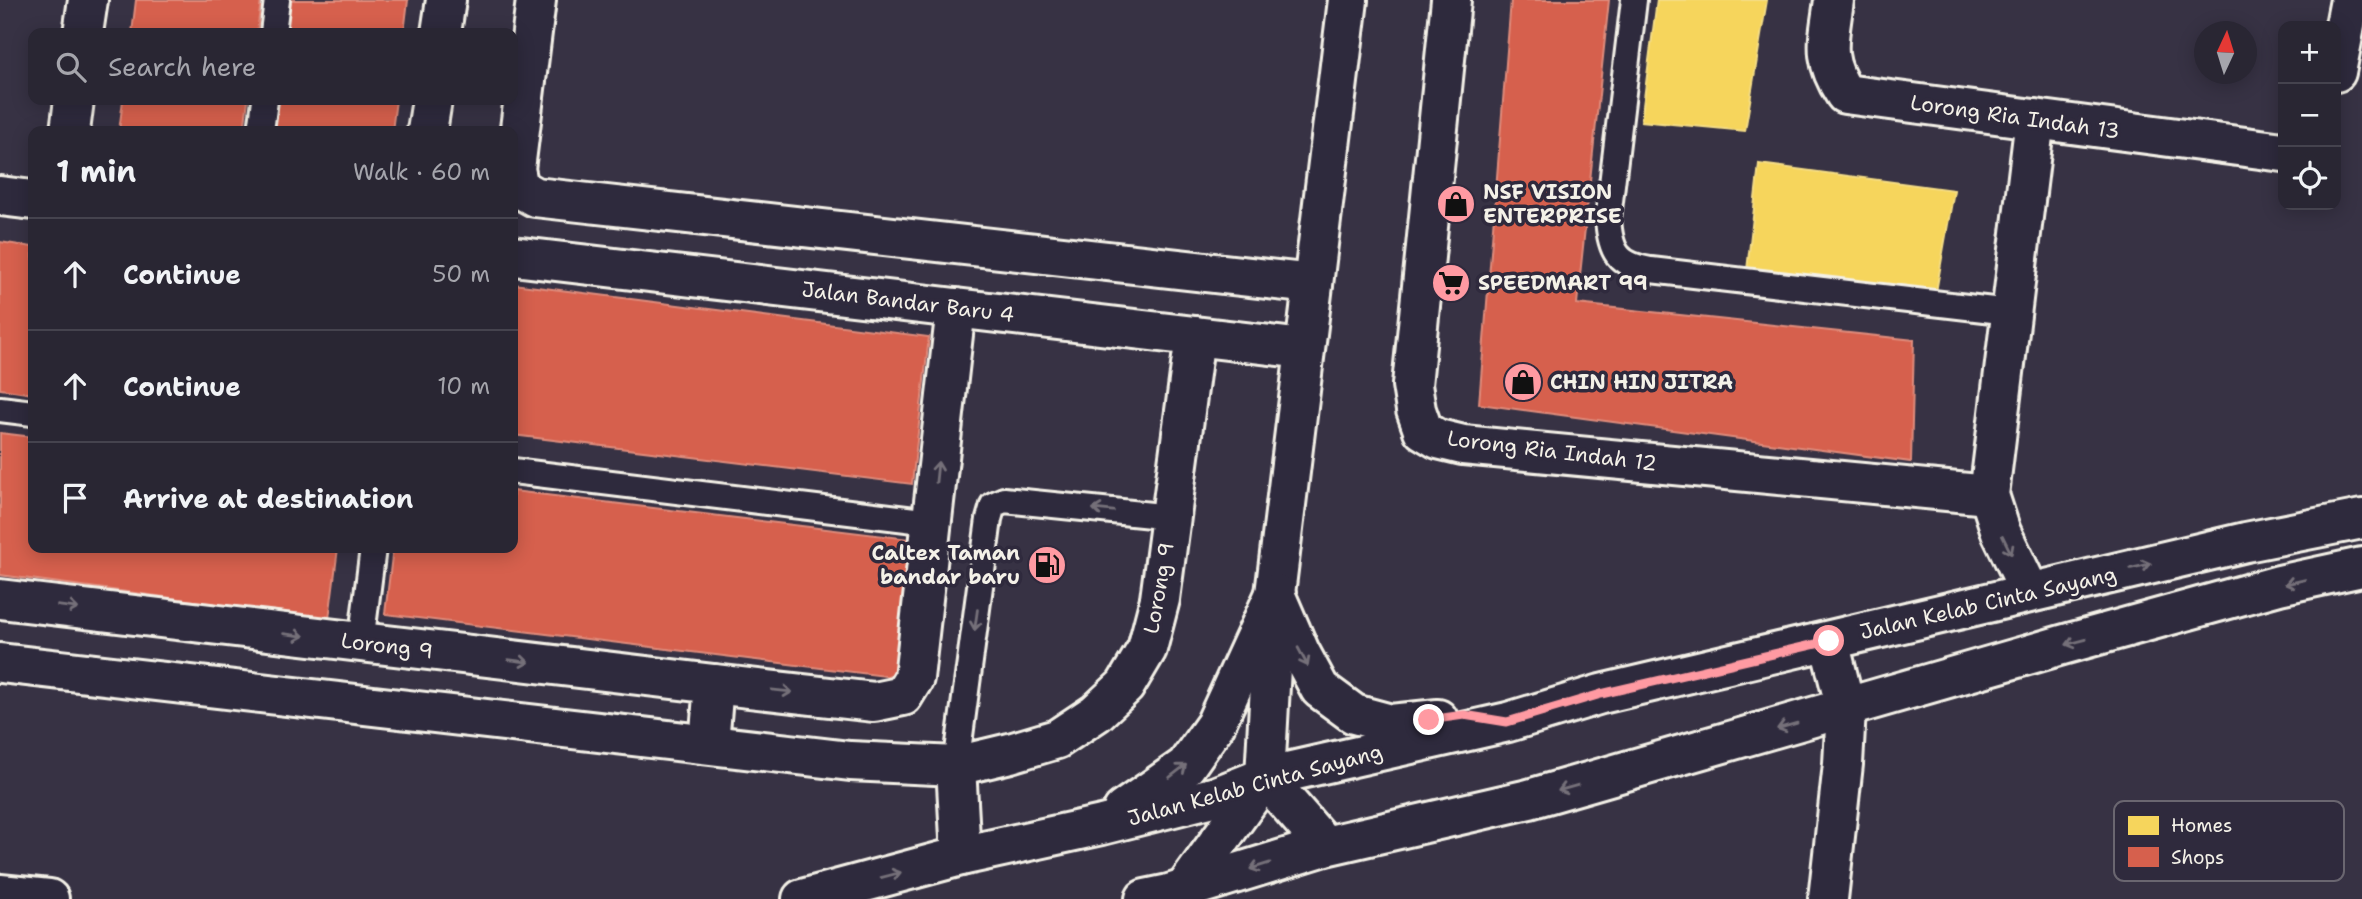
<!DOCTYPE html>
<html lang="en">
<head>
<meta charset="utf-8">
<style>
  body { margin:0; font-family:"Shantell Sans",sans-serif; background:#35323f; color:#f1f3f6 }
  .controls { position:absolute; right:21px; top:21px; display:grid; overflow:hidden; border-radius:14px; box-shadow:0 4px 18px #0003 }
  .controls button { width:63px; height:63px; display:grid; place-items:center; padding:0; border:0; border-bottom:2px solid #45434e; background:#292633; color:#f1f3f6; font:35px sans-serif }
  .compass { position:absolute; left:2194px; top:21px; width:63px; height:63px; border-radius:50%; background:#292633; box-shadow:0 4px 18px #0003; rotate:4deg }
  .stop { position:absolute; width:21px; height:21px; margin:-16px; border:5px solid #ff9aa2; border-radius:50%; background:#fff }
  .stop.end { background:#ff9aa2; border-color:#fff; box-shadow:0 2px 7px #0008 }
  .list { margin:0; padding:0; list-style:none }
  h2 { display:flex; justify-content:space-between; align-items:center; height:91px; margin:0; padding:0 28px; font-size:30px }
  h2 small { font-size:23px; font-weight:400; color:#a5a5ac }
  .list li { display:grid; grid-template-columns:46px 1fr auto; gap:21px; align-items:center; box-sizing:border-box; height:112px; padding:0 28px; border-top:2px solid #45434e }
  .list b { display:block; font-size:26px; white-space:nowrap }
  .list em { font-size:23px; font-style:normal; color:#a5a5ac }
  .icon { flex:none; width:38px; height:38px; fill:none; stroke:currentColor; stroke-width:2; stroke-linecap:round; stroke-linejoin:round }
  .map { position:relative; flex:none; width:2362px; height:899px; overflow:hidden }
  .search { position:absolute; background:#292633; box-shadow:0 4px 18px #0003; left:28px; top:28px; width:490px; height:77px; display:flex; align-items:center; gap:18px; box-sizing:border-box; padding:0 24px; border-radius:14px; color:#a5a5ac; font-size:26px }
  .panel { position:absolute; background:#292633; box-shadow:0 4px 18px #0003; left:28px; top:126px; width:490px; height:427px; border-radius:14px }
  .map>svg:first-child { display:block }
</style>
</head>
<body>
<div class="map">
<svg width="2362" height="899" viewBox="0 0 2362 899">
  <rect width="100%" height="100%" fill="#373244"/>
  <filter id="ink" filterUnits="userSpaceOnUse"><feTurbulence type="fractalNoise" baseFrequency=".0143" numOctaves="2"/><feDisplacementMap in="SourceGraphic" scale="14" xChannelSelector="R" yChannelSelector="G"/><feConvolveMatrix kernelMatrix="1 2 1 2 8 2 1 2 1" color-interpolation-filters="sRGB"/></filter>
  <g filter="url(#ink)">
    <g fill="#f6d55c" stroke="#f5dd86" stroke-width="2">
      <path d="M1657 0H1767L1745 131 1641 121Z"/>
      <path d="M1759 164 1954 190 1936 292 1747 270Z"/>
    </g>
    <g fill="#d6604d" stroke="#df8c7c" stroke-width="2">
      <path d="M136 0H261L257 33H132Z"/>
      <path d="M288 0H408L404 33H283Z"/>
      <path d="M1511 0H1609L1577 304 1914 340 1911 462 1479 404Z"/>
      <path d="M123 100H248L244 131H119Z"/>
      <path d="M275 100H396L392 131H271Z"/>
      <path d="M0 242 33 247V394L0 389Z"/>
      <path d="M513 284 929 337 912 484 513 435Z"/>
      <path d="M0 433 33 437V548H338L329 619 0 575Z"/>
      <path d="M513 491 918 540 901 678 385 614 393 548H513Z"/>
    </g>
    <g fill="none" stroke-linecap="round" stroke-linejoin="round">
      <defs>
        <g id="service">
          <path d="M1634 0 1608 218C1610 251 1617 265 1651 270L2010 312"/>
          <path d="M273 33 277 0"/>
          <path d="M261 131 265 100"/>
          <path d="M0 409 33 413"/>
          <path d="M513 471 931 522"/>
          <path d="M361 643 373 548"/>
          <path d="M956 766 989 519 993 505 1004 500 1171 517"/>
        </g>
        <g id="minor">
          <path d="M536 0 515 169 519 188 535 197 1313 284"/>
          <path d="M1451 0 1412 385 1416 410 1423 430 1438 439 1463 445 1989 495"/>
          <path d="M1834 0C1829 40 1821 58 1845 94L2283 152"/>
          <path d="M83 33 88 0"/>
          <path d="M441 33 446 0"/>
          <path d="M2336 72 2350 0"/>
          <path d="M70 131 74 100"/>
          <path d="M427 131 432 100"/>
          <path d="M0 196 33 200"/>
          <path d="M513 256 1304 349"/>
          <path d="M2030 592 2001 532 1989 495 2035 119"/>
          <path d="M0 599 714 684 709 744"/>
          <path d="M0 663 850 761 956 766 1010 753 1057 739 1096 713 1125 686 1147 649 1160 599 1195 336"/>
          <path d="M714 684 874 702 903 696 914 678 956 308"/>
          <path d="M956 766 961 856"/>
          <path d="M1828 899 1843 764 1846 709 1829 641"/>
        </g>
        <g id="tertiary">
          <path d="M1265 777 1325 846"/>
          <path d="M1184 890 1265 777 1275 594 1348 0"/>
        </g>
        <g id="secondary">
          <path d="M1275 594 1300 652 1320 689 1354 714 1391 724 1438 719"/>
          <path d="M1123 810 1186 766 1215 725 1275 594"/>
          <path d="M0 894 49 899"/>
          <path d="M802 899 961 856 1102 825 1217 796 1265 777 1508 722 1601 694 2246 542 2362 519"/>
          <path d="M1145 899 1169 894 1325 846 1529 799 2062 645 2279 585 2362 567"/>
        </g>
      </defs>
      <use href="#service" stroke="#f4f1e8" stroke-width="30"/>
      <use href="#minor" stroke="#f4f1e8" stroke-width="44"/>
      <use href="#tertiary" stroke="#f4f1e8" stroke-width="44"/>
      <use href="#secondary" stroke="#f4f1e8" stroke-width="44"/>
      <use href="#service" stroke="#2f2a3d" stroke-width="24"/>
      <use href="#minor" stroke="#2f2a3d" stroke-width="38"/>
      <use href="#tertiary" stroke="#2f2a3d" stroke-width="38"/>
      <use href="#secondary" stroke="#2f2a3d" stroke-width="38"/>
    </g>
    <defs><path id="oneway-shaft" d="M-6 0H5M1.5-3L5.5 0L1.5 3" fill="none" stroke-width="1.6" stroke-linecap="round" stroke-linejoin="round" transform="scale(1.75)"/></defs>
    <g stroke="#747079">
      <use href="#oneway-shaft" transform="translate(937 472) rotate(-84)"/>
      <use href="#oneway-shaft" transform="translate(1103 510) rotate(-174)"/>
      <use href="#oneway-shaft" transform="translate(2007 545) rotate(64)"/>
      <use href="#oneway-shaft" transform="translate(2141 566) rotate(-13)"/>
      <use href="#oneway-shaft" transform="translate(2295 582) rotate(167)"/>
      <use href="#oneway-shaft" transform="translate(68 607) rotate(7)"/>
      <use href="#oneway-shaft" transform="translate(976 620) rotate(98)"/>
      <use href="#oneway-shaft" transform="translate(294 635) rotate(7)"/>
      <use href="#oneway-shaft" transform="translate(2076 642) rotate(165)"/>
      <use href="#oneway-shaft" transform="translate(1303 657) rotate(62)"/>
      <use href="#oneway-shaft" transform="translate(519 661) rotate(7)"/>
      <use href="#oneway-shaft" transform="translate(782 691) rotate(6)"/>
      <use href="#oneway-shaft" transform="translate(1787 726) rotate(164)"/>
      <use href="#oneway-shaft" transform="translate(1178 771) rotate(-38)"/>
      <use href="#oneway-shaft" transform="translate(1568 788) rotate(164)"/>
      <use href="#oneway-shaft" transform="translate(1260 866) rotate(163)"/>
      <use href="#oneway-shaft" transform="translate(891 875) rotate(-15)"/>
    </g>
  </g>
  <g fill="none" stroke-linecap="round" stroke-linejoin="round" filter="url(#ink)">
    <path stroke="#ff9aa2" stroke-width="9" d="M1429 720 1464 715 1507 722 1601 694 1829 641"/>
  </g>
  <defs>
    <symbol id="shop-disc" viewBox="-11 -11 22 22"><circle r="9.5" fill="#ff9aa2" stroke="#2f2a3d"/><path d="M-5-2.5h2.3a2.7 3.5 0 0 1 5.4 0H5L5.5 6h-11ZM-1.5-2.5h3a1.5 2.3 0 0 0-3 0Z" fill="#111"/></symbol>
    <symbol id="supermarket-disc" viewBox="-11 -11 22 22"><circle r="9.5" fill="#ff9aa2" stroke="#2f2a3d"/><path d="M-6-5.5h2.5l.6 2H6L4.5 2H-2.5L-4.4-4H-6ZM-1.5 3.2a1.3 1.3 0 1 0 .1 0ZM3 3.2a1.3 1.3 0 1 0 .1 0Z" fill="#111"/></symbol>
    <symbol id="fuel-disc" viewBox="-11 -11 22 22"><circle r="9.5" fill="#ff9aa2" stroke="#2f2a3d"/><path d="M-5.5-6h7V0h2V4h1.3V-2.5L3-4.5l.8-.8L6-3V5H2.5V1h-1V6h-7ZM-4.2-4.7v3.2H.2V-4.7Z" fill="#111"/></symbol>
  </defs>
  <g fill-rule="evenodd">
    <use href="#shop-disc" x="1434" y="182" width="44" height="44"/>
    <use href="#supermarket-disc" x="1429" y="261" width="44" height="44"/>
    <use href="#shop-disc" x="1501" y="360" width="44" height="44"/>
    <use href="#fuel-disc" x="1025" y="543" width="44" height="44"/>
  </g>
  <g text-anchor="middle" stroke-width="7" stroke-linejoin="round" paint-order="stroke">
    <g font-size="21" fill="#f4f1e8" stroke="#2f2a3d">
      <text transform="translate(2015 117) rotate(8)" y="7">Lorong Ria Indah 13</text>
      <text transform="translate(908 302) rotate(7)" y="7">Jalan Bandar Baru 4</text>
      <text transform="translate(1552 451) rotate(7)" y="7">Lorong Ria Indah 12</text>
      <text transform="translate(1159 588) rotate(-80)" y="7">Lorong 9</text>
      <text transform="translate(1988 603) rotate(-13)" y="7">Jalan Kelab Cinta Sayang</text>
      <text transform="translate(387 646) rotate(7)" y="7">Lorong 9</text>
      <text transform="translate(1255 785) rotate(-15)" y="7">Jalan Kelab Cinta Sayang</text>
    </g>
    <g font-size="21" font-weight="bold" fill="#f4f1e8" stroke="#2f2a3d" text-anchor="start">
      <text x="1483" y="199">NSF VISION<tspan x="1483" dy="24">ENTERPRISE</tspan></text>
      <text x="1478" y="290">SPEEDMART 99</text>
      <text x="1550" y="389">CHIN HIN JITRA</text>
      <text x="1020" y="560" text-anchor="end">Caltex Taman<tspan x="1020" dy="24">bandar baru</tspan></text>
    </g>
  </g>
  <rect x="2114" y="801" width="230" height="80" rx="10" fill="#2f2a3d" stroke="#6a6670" stroke-width="2"/>
  <rect x="2128" y="816" width="31" height="19" fill="#f6d55c"/>
  <rect x="2128" y="847" width="31" height="20" fill="#d6604d"/>
  <g font-size="19" fill="#f4f1e8">
    <text x="2171" y="832">Homes</text>
    <text x="2171" y="864">Shops</text>
  </g>
</svg>
<div class="controls">
<button>+</button>
<button>−</button>
<button><svg class="icon" aria-label="locate" viewBox="0 0 24 24"><circle cx="12" cy="12" r="6"/><path d="M12 2v4M12 18v4M2 12h4M18 12h4"/></svg></button>
</div>
<svg class="compass" viewBox="-18 -18 36 36"><path d="M0-13l5 13h-10z" fill="#e53935"/><path d="M0 13l5-13h-10z" fill="#a5a5ac"/></svg>
<div class="stop" style="left:1829px;top:641px"></div>
<div class="stop end" style="left:1429px;top:720px"></div>
<div class="search"><svg class="icon" aria-label="search" viewBox="0 0 24 24"><circle cx="10" cy="10" r="6"/><path d="M15 15l6 6"/></svg>Search here</div>
<section class="panel">
<h2>1 min<small>Walk · 60 m</small></h2>
<ul class="list">
<li><svg class="icon" aria-label="ahead" viewBox="0 0 24 24"><path d="M12 20V5M6 11l6-6 6 6"/></svg><div><b>Continue</b></div><em>50 m</em></li>
<li><svg class="icon" aria-label="ahead" viewBox="0 0 24 24"><path d="M12 20V5M6 11l6-6 6 6"/></svg><div><b>Continue</b></div><em>10 m</em></li>
<li><svg class="icon" aria-label="arrive" viewBox="0 0 24 24"><path d="M6 21V4h12l-3 4 3 4H6"/></svg><div><b>Arrive at destination</b></div></li>
</ul>
</section>
</div>
</body>
</html>
